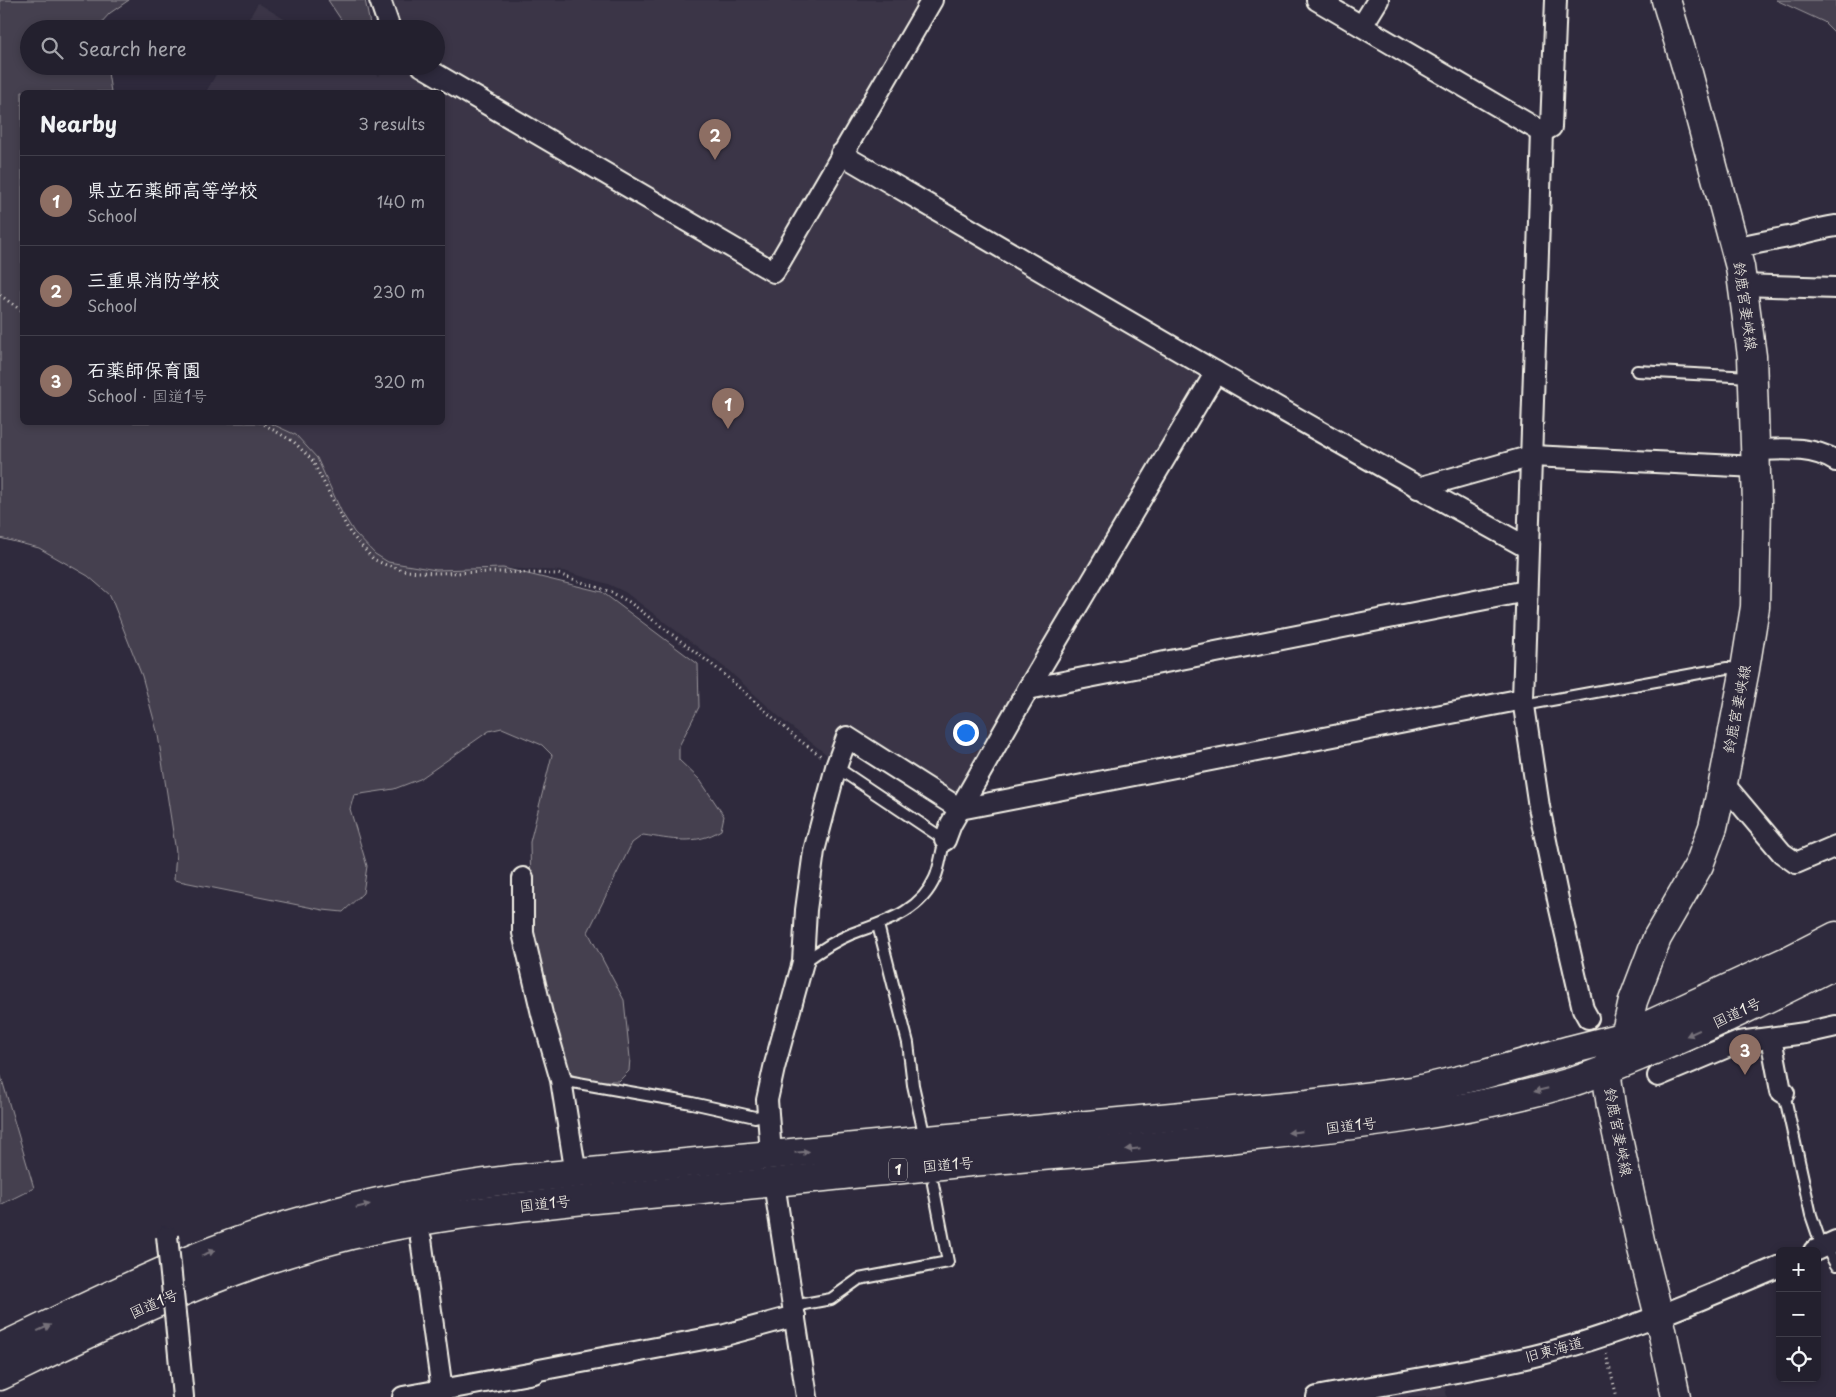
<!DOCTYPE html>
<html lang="en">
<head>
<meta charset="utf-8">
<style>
  body { margin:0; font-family:"Playpen Sans","Klee One",sans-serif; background:#2f2d3a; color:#f1f3f6 }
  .controls { position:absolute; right:15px; bottom:15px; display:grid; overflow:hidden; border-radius:8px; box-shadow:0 2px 8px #0003 }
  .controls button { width:45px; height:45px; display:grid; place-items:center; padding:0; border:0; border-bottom:1px solid #403e4a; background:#23202e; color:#f1f3f6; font:25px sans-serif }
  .you { position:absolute; left:965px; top:732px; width:18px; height:18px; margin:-12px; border:4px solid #fff; border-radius:50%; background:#1a73e8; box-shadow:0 0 0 8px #1a73e833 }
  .badge { display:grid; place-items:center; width:32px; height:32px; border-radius:50%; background:#bca0f2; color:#fff; font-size:16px; font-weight:700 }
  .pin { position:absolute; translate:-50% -41px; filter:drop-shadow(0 1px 2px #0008) }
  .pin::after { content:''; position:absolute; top:26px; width:18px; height:15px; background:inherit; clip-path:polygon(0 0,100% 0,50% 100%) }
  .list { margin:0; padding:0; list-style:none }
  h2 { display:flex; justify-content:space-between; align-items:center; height:65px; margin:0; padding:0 20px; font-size:21px }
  h2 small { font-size:16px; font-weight:400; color:#a3a3aa }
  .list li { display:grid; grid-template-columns:32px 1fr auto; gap:15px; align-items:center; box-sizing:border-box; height:90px; padding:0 20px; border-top:1px solid #403e4a }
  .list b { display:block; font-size:19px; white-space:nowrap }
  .list p { margin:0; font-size:16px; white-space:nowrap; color:#a3a3aa }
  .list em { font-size:16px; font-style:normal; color:#a3a3aa }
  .icon { flex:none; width:28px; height:28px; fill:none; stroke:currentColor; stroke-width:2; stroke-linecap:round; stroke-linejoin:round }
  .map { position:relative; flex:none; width:1836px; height:1397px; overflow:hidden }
  .search { position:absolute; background:#23202e; box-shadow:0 2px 8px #0003; left:20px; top:20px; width:425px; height:55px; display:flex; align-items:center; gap:12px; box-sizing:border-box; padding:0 18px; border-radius:28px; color:#a3a3aa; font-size:19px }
  .panel { position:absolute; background:#23202e; box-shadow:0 2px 8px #0003; left:20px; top:90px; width:425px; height:335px; border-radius:8px }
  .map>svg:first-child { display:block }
</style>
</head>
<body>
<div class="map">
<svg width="1836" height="1397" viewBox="0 0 1836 1397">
  <rect width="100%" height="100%" fill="#2f2a3d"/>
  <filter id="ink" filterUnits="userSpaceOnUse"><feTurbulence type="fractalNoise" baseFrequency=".02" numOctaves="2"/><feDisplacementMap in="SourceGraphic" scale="10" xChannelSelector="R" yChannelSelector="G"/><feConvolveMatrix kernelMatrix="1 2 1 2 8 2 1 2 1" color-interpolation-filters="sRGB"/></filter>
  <g filter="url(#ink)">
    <g fill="#3b3647">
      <path d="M390 0H922L773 257 767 259 436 63V29H399Z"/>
      <path d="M258 3 300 29H243Z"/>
      <path d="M221 66H363L379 76 386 66H403L775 281 842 171 849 169 1200 374 1202 380 958 792 949 793 843 727 834 755 830 757 785 722 728 670 625 592 608 584 564 571 503 568 436 570 405 566 388 562 375 554 354 532 342 513 317 458 296 435 270 423 442 422V92H206Z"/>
      <path d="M1444 1382 1447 1397H1366Z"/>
    </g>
    <g fill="#454050" stroke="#9c989c">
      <path d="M0 0H129L110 13 100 24 101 29H29V66H107L111 92H22V422L270 423 296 435 317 458 342 513 354 532 375 554 388 562 436 570 503 568 602 592 698 664 699 707 679 746V760L700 780 724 816 721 830C696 846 671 839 643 835L632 843 588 932 624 1000 630 1058 629 1071 619 1081H590L568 1073 532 947 530 842 552 755 542 745 502 728 489 731 420 779 394 789 354 795 350 809 367 866 363 893 343 912 323 910 174 880 176 852 158 735 142 676 110 595 88 576 39 548 0 538Z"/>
      <path d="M328 0H365L371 29H350L344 24Z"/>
      <path d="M1776 0H1836V34L1824 22Z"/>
      <path d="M0 1073 34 1188 0 1205Z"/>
    </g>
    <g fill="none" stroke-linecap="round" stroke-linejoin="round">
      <defs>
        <g id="lane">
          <path d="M1637 371 1751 377"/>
          <path d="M1524 705 1727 668 1744 669"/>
          <path d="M878 925 908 1043 913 1085 923 1129"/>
          <path d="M804 962C819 951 834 941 851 934 883 922 920 913 935 878 940 867 941 852 945 840L836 767"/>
          <path d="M561 1080 692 1103 755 1117 767 1114"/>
          <path d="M1784 1093 1811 1215 1822 1247"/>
          <path d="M1825 1245 1836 1265"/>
          <path d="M793 1306 831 1299 859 1279 948 1262 933 1184"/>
        </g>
        <g id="street">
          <path d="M380 0 390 29"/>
          <path d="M1317 0 1542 132"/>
          <path d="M1362 26 1378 0"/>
          <path d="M422 66 774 272 932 0"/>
          <path d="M1542 132 1523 699 1539 807 1560 909 1583 1009 1588 1018"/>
          <path d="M1542 132 1551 127 1556 0"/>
          <path d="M841 154C1069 287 1297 421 1528 548"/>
          <path d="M1735 248C1755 243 1774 240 1793 236 1808 232 1821 228 1836 226"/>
          <path d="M1743 285 1836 288"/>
          <path d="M1756 450C1783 449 1812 446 1836 461"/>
          <path d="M1418 488 1532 456 1757 467"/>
          <path d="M1028 689 1526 591"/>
          <path d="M1723 783 1782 853 1796 863 1836 846"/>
          <path d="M945 840 951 824 1028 689 1216 372"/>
          <path d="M523 878V933L542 1014 561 1080 574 1162"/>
          <path d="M1771 1038 1781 1091 1784 1093"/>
          <path d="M1658 1076 1739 1042 1805 1033 1836 1026"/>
          <path d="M771 1154 767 1100 774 1068 803 962 806 910 814 851 836 767 847 737 960 809 1523 699"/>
          <path d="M774 1183 807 1397"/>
          <path d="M421 1239 442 1390"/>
          <path d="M1814 1251 1836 1241"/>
          <path d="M176 1323 183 1397"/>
          <path d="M403 1397 534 1373 539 1370 725 1335 795 1316"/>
          <path d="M1317 1397C1389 1383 1462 1373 1534 1356 1619 1335 1700 1300 1780 1266"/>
        </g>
        <path id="secondary" d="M1666 0 1688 73 1740 267 1752 356 1757 503 1755 607 1745 669 1723 783 1713 827 1699 865 1657 938 1633 1001 1625 1036 1606 1070 1611 1106 1641 1245 1659 1316 1676 1397"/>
        <g id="highway">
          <path d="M0 1348C68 1316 136 1281 207 1253 306 1214 411 1192 516 1179L1308 1104 1413 1091 1485 1074 1570 1050 1625 1036 1791 959 1836 936"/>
          <path d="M0 1376C125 1316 245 1256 382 1228 491 1206 602 1199 713 1188 793 1181 872 1172 951 1164 1037 1156 1122 1150 1208 1141 1331 1128 1455 1117 1575 1081 1605 1071 1634 1058 1664 1046 1722 1021 1779 993 1836 964"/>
        </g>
      </defs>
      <use href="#lane" stroke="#f4f1e8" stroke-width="14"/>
      <use href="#street" stroke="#f4f1e8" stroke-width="24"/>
      <use href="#secondary" stroke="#f4f1e8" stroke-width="31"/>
      <use href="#highway" stroke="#f4f1e8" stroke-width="31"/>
      <g stroke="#f4f1e8" stroke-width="3" stroke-dasharray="1 4" stroke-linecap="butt">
        <path d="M0 295 22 311"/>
        <path d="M260 422 294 442 312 460 350 533 373 559 386 565 406 571 435 573 503 572 558 574 611 592 629 602 719 670 795 737 821 756"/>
        <path d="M1606 1354 1617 1397"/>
      </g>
      <use href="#lane" stroke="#2f2a3d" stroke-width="10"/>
      <use href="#street" stroke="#2f2a3d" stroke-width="20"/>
      <use href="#secondary" stroke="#2f2a3d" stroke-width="28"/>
      <use href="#highway" stroke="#2f2a3d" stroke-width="28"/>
      <defs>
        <path id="street-bridge" d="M167 1236 176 1323"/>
      </defs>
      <use href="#street-bridge" stroke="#f4f1e8" stroke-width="24" stroke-linecap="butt"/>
      <use href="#street-bridge" stroke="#2f2a3d" stroke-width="20"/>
    </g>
    <defs><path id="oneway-solid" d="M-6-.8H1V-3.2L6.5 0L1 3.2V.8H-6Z" transform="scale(1.25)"/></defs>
    <g fill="#747079">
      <use href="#oneway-solid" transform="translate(1693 1033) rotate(156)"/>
      <use href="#oneway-solid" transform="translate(1541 1090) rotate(166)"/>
      <use href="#oneway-solid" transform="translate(1295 1132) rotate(174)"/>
      <use href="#oneway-solid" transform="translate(1133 1149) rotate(174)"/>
      <use href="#oneway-solid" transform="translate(802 1152) rotate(-5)"/>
      <use href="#oneway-solid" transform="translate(363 1206) rotate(-14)"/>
      <use href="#oneway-solid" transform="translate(208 1253) rotate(-21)"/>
      <use href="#oneway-solid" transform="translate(44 1328) rotate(-25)"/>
    </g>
  </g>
  <g text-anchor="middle" stroke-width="4.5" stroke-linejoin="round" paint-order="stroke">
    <rect fill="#2f2a3d" stroke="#b9b5b5" stroke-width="1" x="889" y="1158.5" width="18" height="23" rx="4"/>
    <g font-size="14" font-weight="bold" fill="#f4f1e8">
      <text x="898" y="1175">1</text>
    </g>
    <g font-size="15" fill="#f4f1e8" stroke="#2f2a3d">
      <text transform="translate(1745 306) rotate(82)" y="5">鈴鹿宮妻峡線</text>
      <text transform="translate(1737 709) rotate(-79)" y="5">鈴鹿宮妻峡線</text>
      <text transform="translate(1737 1013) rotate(-25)" y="5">国道1号</text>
      <text transform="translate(1351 1126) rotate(-7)" y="5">国道1号</text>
      <text transform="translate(1618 1132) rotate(79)" y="5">鈴鹿宮妻峡線</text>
      <text transform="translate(948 1165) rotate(-5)" y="5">国道1号</text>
      <text transform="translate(545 1204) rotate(-6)" y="5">国道1号</text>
      <text transform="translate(154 1304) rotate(-24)" y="5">国道1号</text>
      <text transform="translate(1554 1350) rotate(-15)" y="5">旧東海道</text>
    </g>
  </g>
</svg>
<div class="controls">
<button>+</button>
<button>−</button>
<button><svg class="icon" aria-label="locate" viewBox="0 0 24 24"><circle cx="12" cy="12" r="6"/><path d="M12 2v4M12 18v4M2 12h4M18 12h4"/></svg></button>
</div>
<div class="you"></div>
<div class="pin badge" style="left:728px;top:429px;background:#8d6e63">1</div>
<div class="pin badge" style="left:715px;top:160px;background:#8d6e63">2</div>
<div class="pin badge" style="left:1745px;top:1075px;background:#8d6e63">3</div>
<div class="search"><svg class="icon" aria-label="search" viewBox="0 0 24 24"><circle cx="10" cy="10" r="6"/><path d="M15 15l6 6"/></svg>Search here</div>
<section class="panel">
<h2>Nearby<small>3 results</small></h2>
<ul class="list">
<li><span class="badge" style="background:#8d6e63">1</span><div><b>県立石薬師高等学校</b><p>School</p></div><em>140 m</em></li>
<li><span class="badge" style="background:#8d6e63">2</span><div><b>三重県消防学校</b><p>School</p></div><em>230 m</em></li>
<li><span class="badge" style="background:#8d6e63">3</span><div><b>石薬師保育園</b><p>School · 国道1号</p></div><em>320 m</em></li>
</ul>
</section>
</div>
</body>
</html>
